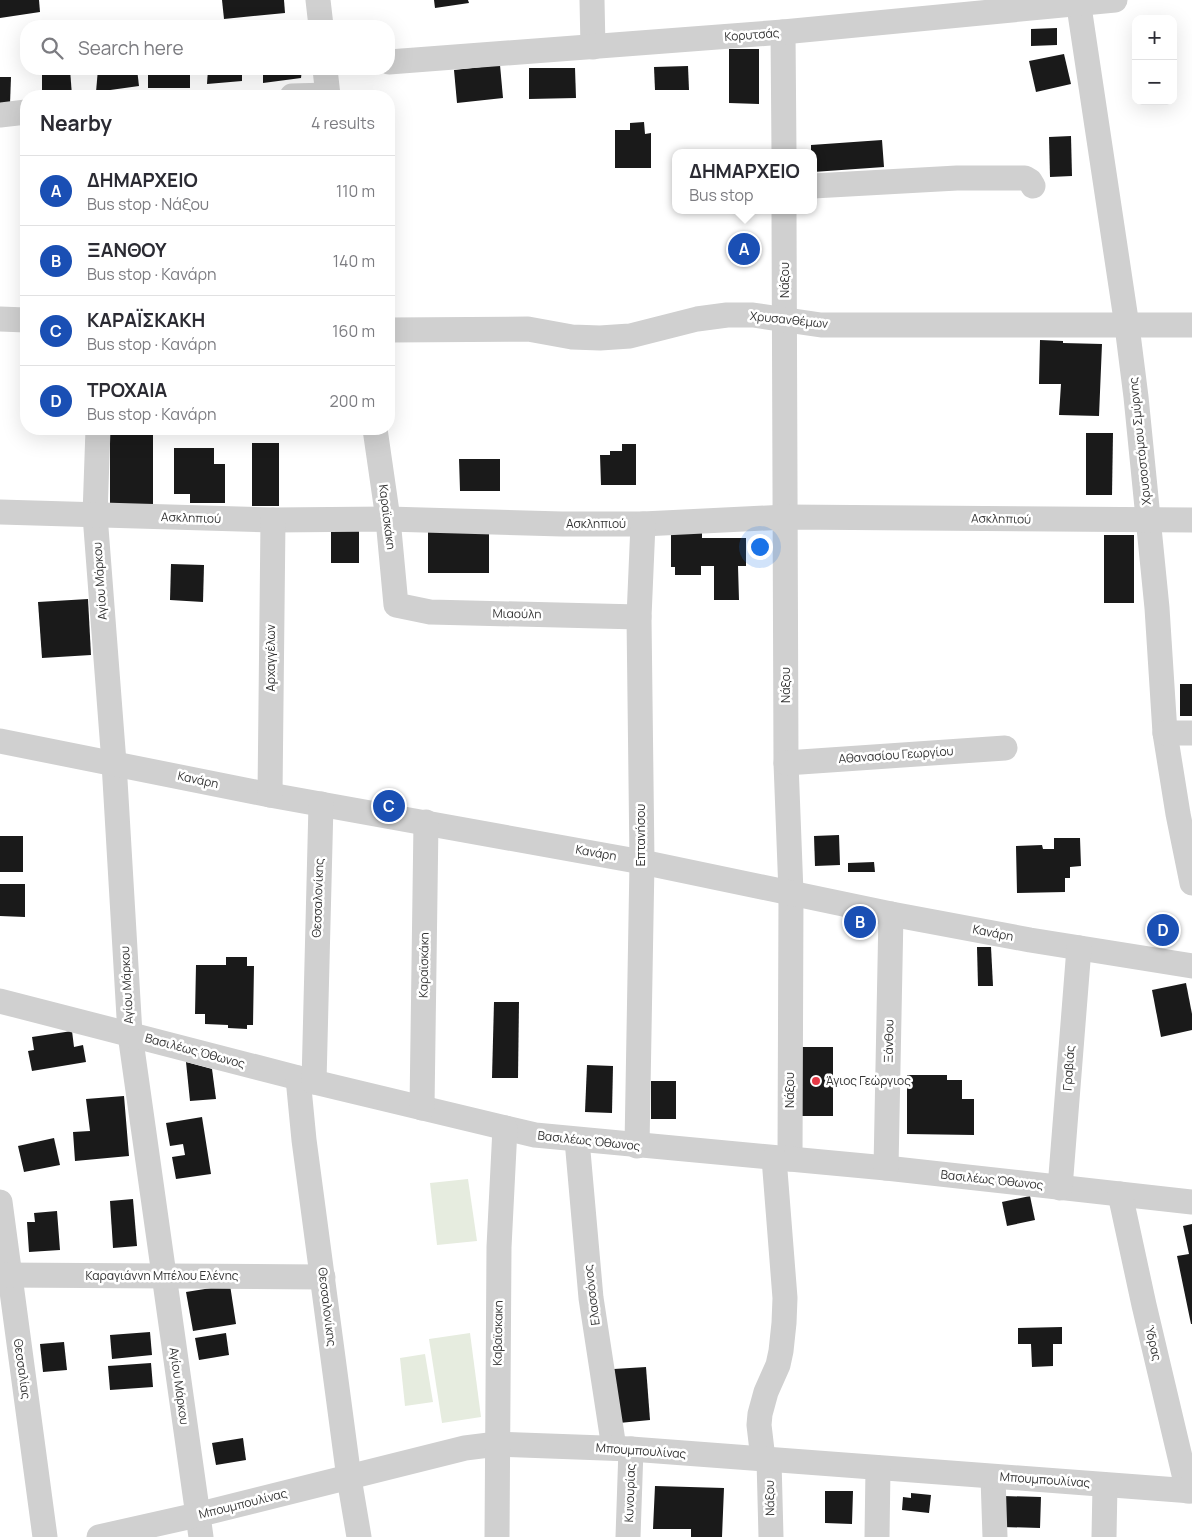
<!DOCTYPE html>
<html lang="en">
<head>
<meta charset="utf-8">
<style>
  body { margin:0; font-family:Manrope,sans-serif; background:#f7f7f7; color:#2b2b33 }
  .controls { position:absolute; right:15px; top:15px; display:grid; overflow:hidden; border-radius:10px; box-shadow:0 5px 20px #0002 }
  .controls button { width:45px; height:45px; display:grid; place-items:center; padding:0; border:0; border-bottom:1px solid #e1e1e2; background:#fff; color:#2b2b33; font:25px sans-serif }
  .you { position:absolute; left:759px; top:546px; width:18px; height:18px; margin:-12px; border:4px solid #fff; border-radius:50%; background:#1a73e8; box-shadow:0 0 0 8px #1a73e833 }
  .badge { display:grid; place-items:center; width:32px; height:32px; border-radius:50%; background:#e63946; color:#fff; font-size:16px; font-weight:700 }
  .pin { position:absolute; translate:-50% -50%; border:2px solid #fff; box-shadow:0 1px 5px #0006 }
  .popup { position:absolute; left:672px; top:149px; width:145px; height:65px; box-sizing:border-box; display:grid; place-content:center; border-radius:10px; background:#fff; filter:drop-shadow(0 1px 4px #0005); font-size:16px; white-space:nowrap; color:#7c7c81 }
  .popup b { font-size:19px; color:#2b2b33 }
  .popup::after { content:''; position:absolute; left:50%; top:100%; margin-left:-10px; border:10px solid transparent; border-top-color:#fff }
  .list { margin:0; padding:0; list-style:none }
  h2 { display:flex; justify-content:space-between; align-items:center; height:65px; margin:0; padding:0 20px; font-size:21px }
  h2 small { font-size:16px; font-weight:400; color:#7c7c81 }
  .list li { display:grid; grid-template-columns:32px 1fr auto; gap:15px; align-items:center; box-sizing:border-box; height:70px; padding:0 20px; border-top:1px solid #e1e1e2 }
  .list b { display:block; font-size:19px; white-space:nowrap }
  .list p { margin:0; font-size:16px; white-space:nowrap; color:#7c7c81 }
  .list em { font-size:16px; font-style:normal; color:#7c7c81 }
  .icon { flex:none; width:28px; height:28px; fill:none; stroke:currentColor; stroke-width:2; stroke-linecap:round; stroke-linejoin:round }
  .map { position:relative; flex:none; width:1192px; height:1537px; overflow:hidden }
  .search { position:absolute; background:#fff; box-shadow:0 5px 20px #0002; left:20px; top:20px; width:375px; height:55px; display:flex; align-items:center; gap:12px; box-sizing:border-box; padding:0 18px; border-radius:20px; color:#7c7c81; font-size:19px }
  .panel { position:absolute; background:#fff; box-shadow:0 5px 20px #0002; left:20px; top:90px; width:375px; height:345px; border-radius:20px }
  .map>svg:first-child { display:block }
</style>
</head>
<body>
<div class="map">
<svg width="1192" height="1537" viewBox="0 0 1192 1537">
  <rect width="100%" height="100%" fill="#fff"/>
  <g fill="#e6ecdf">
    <path d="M468 1179 477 1241 437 1245 430 1183Z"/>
    <path d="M470 1333 481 1417 442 1423 429 1339Z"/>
    <path d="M425 1354 433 1402 405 1406 400 1358Z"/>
  </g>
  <g fill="#1a1a1a">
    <path d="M0 0H39L40 12 0 18Z"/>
    <path d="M222 0H284L285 13 224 19Z"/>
    <path d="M434 0H468L469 3 435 8Z"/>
    <path d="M1057 28V45L1031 46V29Z"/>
    <path d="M729 49H759V104L729 103Z"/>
    <path d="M1064 54 1071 84 1036 92 1029 61Z"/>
    <path d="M500 65 503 98 457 103 454 70Z"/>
    <path d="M688 66 689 90H655L654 67Z"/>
    <path d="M529 68H575L576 98 529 99Z"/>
    <path d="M58 69H70L72 96H42V71Z"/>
    <path d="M98 69H137L139 86 96 92Z"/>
    <rect x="148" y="69" width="42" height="19"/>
    <path d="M208 69H242V81L207 84Z"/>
    <path d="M263 69H302L301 78 263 83Z"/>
    <path d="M0 77H11L10 104H0Z"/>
    <path d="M644 122 645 134 651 133V168H615V130H630V123Z"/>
    <path d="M1071 136 1072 176 1050 177 1049 137Z"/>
    <path d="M882 140 884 167 813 172V153H811V145Z"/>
    <path d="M1040 340 1063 341V343L1102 344 1099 416 1059 415 1061 384H1039Z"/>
    <rect x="110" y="430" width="43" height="76"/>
    <path d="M1086 433H1113L1112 495H1086Z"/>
    <rect x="252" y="443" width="27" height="63"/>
    <path d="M622 444H636V485H601L600 455H610V451H622Z"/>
    <path d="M174 448H214V464H225V503H190V494H174Z"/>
    <path d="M459 459H500V491H460Z"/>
    <rect x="428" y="527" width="61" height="46"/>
    <rect x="331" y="529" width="28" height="34"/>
    <path d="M671 530H702V538H746V566H738L739 600H714V566H701V575H675V567H671Z"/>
    <rect x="1104" y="535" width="30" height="68"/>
    <path d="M171 564 204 565 203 602 170 600Z"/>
    <path d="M88 599 91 655 42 658 38 602Z"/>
    <rect x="1180" y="684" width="12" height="32"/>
    <path d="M839 835 840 865 815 866 814 836Z"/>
    <rect x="0" y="836" width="23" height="36"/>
    <path d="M1054 838H1080L1081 866 1070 867V878H1065V892L1017 893 1016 846 1042 845 1043 849H1054Z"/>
    <path d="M874 862 875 872H848V863Z"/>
    <path d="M0 884H25V917L0 916Z"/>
    <path d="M977 947H991L993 986H978Z"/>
    <path d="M226 957H247V966H254L253 1025H247V1029L228 1028V1025L205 1024V1014H195L196 965H226Z"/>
    <path d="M1186 983 1192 1014V1030L1161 1037 1152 990Z"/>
    <path d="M494 1002H519L518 1078H492Z"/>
    <path d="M72 1031 74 1047 83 1045 86 1062 32 1071 28 1051 34 1050 32 1037Z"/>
    <rect x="799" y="1047" width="34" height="69"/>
    <path d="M186 1062 212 1069 216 1099 190 1101Z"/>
    <path d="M587 1065 613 1066 612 1113 585 1112Z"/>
    <path d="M907 1075H947V1080H962V1099H974V1135L907 1134Z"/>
    <rect x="651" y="1081" width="25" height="38"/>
    <path d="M124 1096 129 1156 75 1161 73 1132 90 1131 86 1099Z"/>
    <path d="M202 1117 211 1174 176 1179 172 1157 185 1155 183 1144 170 1146 166 1123Z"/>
    <path d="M54 1138 60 1165 24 1172 18 1146Z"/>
    <path d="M1030 1196 1035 1220 1007 1226 1002 1202Z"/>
    <path d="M133 1199 137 1246 113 1248 110 1201Z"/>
    <path d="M57 1211 60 1250 29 1252 27 1222H35L34 1213Z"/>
    <path d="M1192 1224V1324H1191L1177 1256 1189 1254 1183 1226Z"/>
    <path d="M230 1285 236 1324 193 1331 186 1292Z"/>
    <path d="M1062 1327V1344H1053V1366L1032 1367 1031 1344H1018V1328Z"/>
    <path d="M150 1332 152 1355 112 1359 110 1335Z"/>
    <path d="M226 1333 229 1355 199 1360 195 1338Z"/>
    <path d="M64 1342 67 1370 43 1372 40 1344Z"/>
    <path d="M151 1363 153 1387 110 1390 108 1366Z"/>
    <path d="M646 1367 650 1420 619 1423 614 1369Z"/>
    <path d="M243 1438 246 1460 216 1465 212 1443Z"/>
    <path d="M655 1486 724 1488 722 1537H691V1529H653Z"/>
    <path d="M825 1491H853L852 1524 825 1523Z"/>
    <path d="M911 1493 931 1495 929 1513 902 1510 903 1497 911 1498Z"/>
    <path d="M1003 1496 1041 1497 1040 1528 1003 1527Z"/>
  </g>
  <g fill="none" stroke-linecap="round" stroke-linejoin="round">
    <g stroke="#d0d0d0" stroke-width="25">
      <path d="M318 0 321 26"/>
      <path d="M592 0 593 47"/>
      <path d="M1078 0 1127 326 1136 397 1157 608 1165 733 1178 814 1192 883"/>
      <path d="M783 32 784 153"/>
      <path d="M389 62 783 32 1115 0"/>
      <path d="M325 69 328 96"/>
      <path d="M292 96 328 95"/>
      <path d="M0 115 26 112"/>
      <path d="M813 186 957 178H1025L1030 181 1033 186"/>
      <path d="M784 210 786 763 791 893 790 1159"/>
      <path d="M0 319 26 320"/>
      <path d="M389 330 528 329 572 337 600 338 630 336 697 319 727 315H753L821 325H1192"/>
      <path d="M98 429 95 515 114 763 130 1034 201 1537"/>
      <path d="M375 429 388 519 396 605 430 612 639 617"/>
      <path d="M0 512 273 520 388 519 562 524H643L786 517 1192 520"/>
      <path d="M1165 733H1192"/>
      <path d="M0 741 270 795 642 862 891 914 1030 940 1192 966"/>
      <path d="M786 763 1005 748"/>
      <path d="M270 795 273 520"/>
      <path d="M0 1001 314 1082 535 1135 886 1168 1192 1202"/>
      <path d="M298 1078 304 1140 349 1478 359 1537"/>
      <path d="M314 1082 321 804"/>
      <path d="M422 1108 426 822"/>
      <path d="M577 1140 591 1298 614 1448"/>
      <path d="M637 1146 642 862 639 617 643 524"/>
      <path d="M886 1168 891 914"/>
      <path d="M1060 1188 1079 948"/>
      <path d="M1120 1194 1144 1305 1188 1491"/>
      <path d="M0 1202 45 1537"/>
      <path d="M0 1275 323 1277"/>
      <path d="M763 1459 759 1425 760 1414 766 1392 778 1365 781 1351 784 1323 785 1298 774 1158"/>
      <path d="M769 1460 771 1537"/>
      <path d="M993 1477 995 1537"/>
      <path d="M99 1537 197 1515 465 1448 497 1444 631 1449 1192 1491"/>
      <path d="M497 1537 499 1247 505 1128"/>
      <path d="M628 1537 631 1449"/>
      <path d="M877 1537 878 1468"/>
      <path d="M1104 1537 1105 1485"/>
    </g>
  </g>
  <circle fill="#e63946" stroke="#fff" stroke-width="2" cx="816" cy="1081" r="5"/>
  <g text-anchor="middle" stroke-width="5" stroke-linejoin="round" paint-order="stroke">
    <g font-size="12" fill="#333" stroke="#fff">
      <text transform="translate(752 35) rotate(-4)" y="4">Κορυτσάς</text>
      <text transform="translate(785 280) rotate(-90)" y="4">Νάξου</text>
      <text transform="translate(789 320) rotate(6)" y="4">Χρυσανθέμων</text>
      <text transform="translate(1140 441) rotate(-96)" y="4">Χρυσοστόμου Σμύρνης</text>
      <text transform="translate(387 517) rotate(83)" y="4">Καραϊσκάκη</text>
      <text transform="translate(191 518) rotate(2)" y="4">Ασκληπιού</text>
      <text transform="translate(1001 519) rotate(1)" y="4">Ασκληπιού</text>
      <text x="596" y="528">Ασκληπιού</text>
      <text transform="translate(100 581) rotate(-94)" y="4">Αγίου Μάρκου</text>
      <text transform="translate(517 614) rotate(1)" y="4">Μιαούλη</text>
      <text transform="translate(271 658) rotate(-90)" y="4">Αρχαγγέλων</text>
      <text transform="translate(786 685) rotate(-90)" y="4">Νάξου</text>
      <text transform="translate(896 755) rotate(-4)" y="4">Αθανασίου Γεωργίου</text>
      <text transform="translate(198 780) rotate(12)" y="4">Κανάρη</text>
      <text transform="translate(641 835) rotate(-90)" y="4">Επτανήσου</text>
      <text transform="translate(596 853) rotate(10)" y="4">Κανάρη</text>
      <text transform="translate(318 898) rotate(-88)" y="4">Θεσσαλονίκης</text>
      <text transform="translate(993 933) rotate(11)" y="4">Κανάρη</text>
      <text transform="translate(424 965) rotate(-89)" y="4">Καραϊσκάκη</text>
      <text transform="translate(127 985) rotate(-93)" y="4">Αγίου Μάρκου</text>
      <text transform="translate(889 1041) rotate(-89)" y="4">Ξάνθου</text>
      <text transform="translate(195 1051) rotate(15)" y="4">Βασιλέως Όθωνος</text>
      <text transform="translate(1069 1068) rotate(-86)" y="4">Γραβιάς</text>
      <text transform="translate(790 1090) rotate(-90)" y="4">Νάξου</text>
      <text transform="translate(589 1141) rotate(6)" y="4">Βασιλέως Όθωνος</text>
      <text transform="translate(992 1180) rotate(6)" y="4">Βασιλέως Όθωνος</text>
      <text x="162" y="1280">Καραγιάννη Μπέλου Ελένης</text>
      <text transform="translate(592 1295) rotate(-97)" y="4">Ελασσόνος</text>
      <text transform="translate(327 1307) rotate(83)" y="4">Θεσσαλονίκης</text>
      <text transform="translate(498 1333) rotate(-89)" y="4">Καβαϊσκακη</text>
      <text transform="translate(1153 1343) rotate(77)" y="4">Ύδρας</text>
      <text transform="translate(22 1369) rotate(82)" y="4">Θεσσαλίας</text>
      <text transform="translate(179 1386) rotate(82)" y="4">Αγίου Μάρκου</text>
      <text transform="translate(641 1451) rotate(4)" y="4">Μπουμπουλίνας</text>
      <text transform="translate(1045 1480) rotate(4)" y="4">Μπουμπουλίνας</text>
      <text transform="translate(630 1493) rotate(-88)" y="4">Κυνουρίας</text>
      <text transform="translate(770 1498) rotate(-91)" y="4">Νάξου</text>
      <text transform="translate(243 1504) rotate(-14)" y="4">Μπουμπουλίνας</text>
    </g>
    <g font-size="12" fill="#333" stroke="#fff" text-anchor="start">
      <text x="826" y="1085">Άγιος Γεώργιος</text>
    </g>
  </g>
</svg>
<div class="controls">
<button>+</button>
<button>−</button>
</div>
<div class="you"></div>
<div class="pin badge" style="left:744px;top:249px;background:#1a4fb4">A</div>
<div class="popup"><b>ΔΗΜΑΡΧΕΙΟ</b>Bus stop</div>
<div class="pin badge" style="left:860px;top:922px;background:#1a4fb4">B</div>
<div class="pin badge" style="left:389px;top:806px;background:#1a4fb4">C</div>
<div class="pin badge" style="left:1163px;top:930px;background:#1a4fb4">D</div>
<div class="search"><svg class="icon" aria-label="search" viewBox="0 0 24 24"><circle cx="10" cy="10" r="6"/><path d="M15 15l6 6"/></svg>Search here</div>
<section class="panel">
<h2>Nearby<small>4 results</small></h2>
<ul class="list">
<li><span class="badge" style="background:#1a4fb4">A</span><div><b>ΔΗΜΑΡΧΕΙΟ</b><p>Bus stop · Νάξου</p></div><em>110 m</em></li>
<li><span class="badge" style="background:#1a4fb4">B</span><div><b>ΞΑΝΘΟΥ</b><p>Bus stop · Κανάρη</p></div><em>140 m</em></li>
<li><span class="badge" style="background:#1a4fb4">C</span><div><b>ΚΑΡΑΪΣΚΑΚΗ</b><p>Bus stop · Κανάρη</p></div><em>160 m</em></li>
<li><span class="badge" style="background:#1a4fb4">D</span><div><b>ΤΡΟΧΑΙΑ</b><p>Bus stop · Κανάρη</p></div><em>200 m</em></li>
</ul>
</section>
</div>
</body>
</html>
